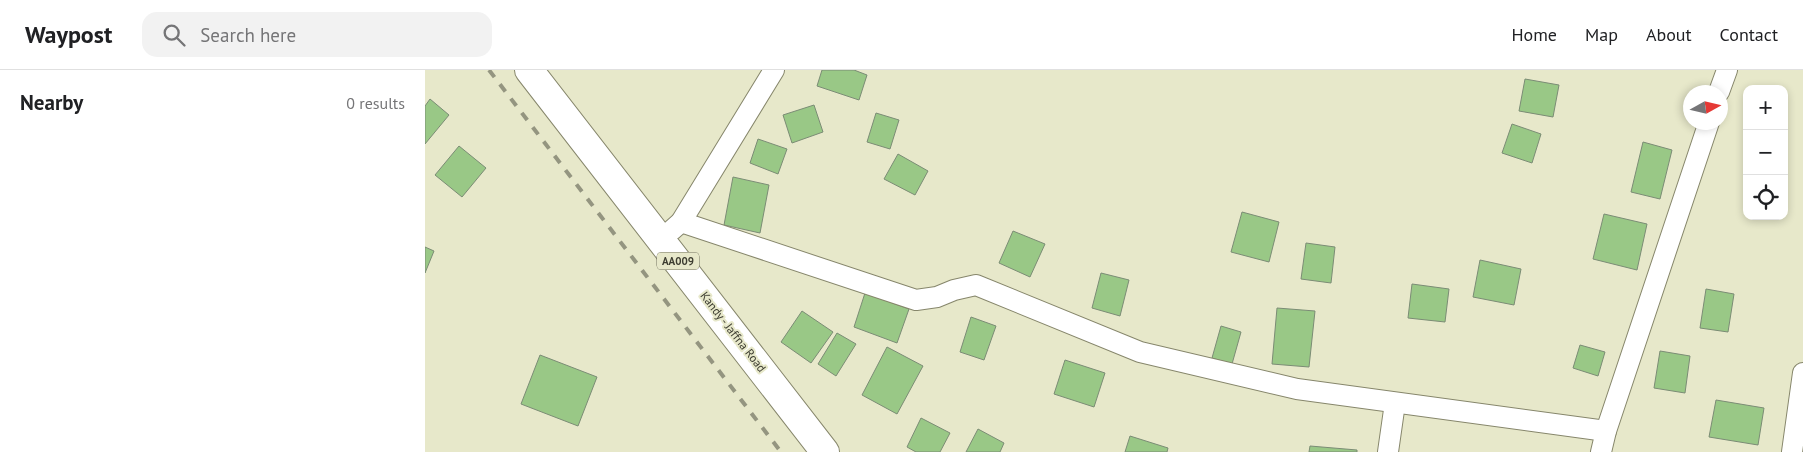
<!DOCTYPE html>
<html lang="en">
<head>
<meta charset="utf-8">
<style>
  body { margin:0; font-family:"PT Sans",sans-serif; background:#f2f2f2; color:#202124 }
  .controls { position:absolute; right:15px; top:15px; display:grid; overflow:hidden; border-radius:10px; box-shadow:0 2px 8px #0003 }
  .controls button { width:45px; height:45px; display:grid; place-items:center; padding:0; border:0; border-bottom:1px solid #e0e0e0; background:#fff; color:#202124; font:25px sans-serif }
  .compass { position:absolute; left:1258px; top:15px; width:45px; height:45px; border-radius:50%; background:#fff; box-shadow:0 2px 8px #0003; rotate:82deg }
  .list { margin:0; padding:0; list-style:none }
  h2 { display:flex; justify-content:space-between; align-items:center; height:65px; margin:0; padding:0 20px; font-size:21px }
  h2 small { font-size:16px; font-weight:400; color:#757577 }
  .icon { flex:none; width:28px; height:28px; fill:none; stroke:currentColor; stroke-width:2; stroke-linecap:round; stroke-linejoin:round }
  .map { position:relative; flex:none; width:1378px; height:382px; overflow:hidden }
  header { display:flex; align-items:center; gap:30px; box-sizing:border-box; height:70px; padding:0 25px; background:#fff; border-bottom:1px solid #e0e0e0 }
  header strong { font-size:24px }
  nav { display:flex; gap:28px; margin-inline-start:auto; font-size:18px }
  .search { width:350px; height:45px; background:#f2f2f2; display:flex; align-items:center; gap:12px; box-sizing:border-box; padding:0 18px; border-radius:15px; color:#757577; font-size:19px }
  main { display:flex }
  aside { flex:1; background:#fff }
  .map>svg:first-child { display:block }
</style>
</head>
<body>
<header>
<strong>Waypost</strong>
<div class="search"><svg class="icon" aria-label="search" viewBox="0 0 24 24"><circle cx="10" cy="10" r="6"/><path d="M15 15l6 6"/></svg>Search here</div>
<nav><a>Home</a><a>Map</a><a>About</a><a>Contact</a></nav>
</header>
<main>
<aside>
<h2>Nearby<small>0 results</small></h2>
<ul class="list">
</ul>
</aside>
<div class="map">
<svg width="1378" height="382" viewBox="0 0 1378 382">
  <rect width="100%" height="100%" fill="#e7e8ca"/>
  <g fill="#99c886" stroke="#7b8c75">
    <path d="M397 0H429L442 5 434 30 392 16Z"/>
    <path d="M1100 9 1134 15 1128 47 1094 41Z"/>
    <path d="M5 29 24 45 0 74V36Z"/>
    <path d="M389 35 398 62 367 73 358 45Z"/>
    <path d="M451 43 474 50 465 79 442 72Z"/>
    <path d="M1087 54 1116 64 1107 93 1077 83Z"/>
    <path d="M333 69 362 79 353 104 325 93Z"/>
    <path d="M1218 72 1247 80 1235 129 1206 122Z"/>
    <path d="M34 76 61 98 37 127 10 105Z"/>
    <path d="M473 84 503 101 490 125 459 109Z"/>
    <path d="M308 107 344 115 335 163 299 155Z"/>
    <path d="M817 142 854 152 844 192 806 182Z"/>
    <path d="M1179 144 1222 154 1212 200 1168 189Z"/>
    <path d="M588 161 620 174 605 207 574 193Z"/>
    <path d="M881 173 910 177 906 213 876 209Z"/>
    <path d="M0 177 9 181 0 203Z"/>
    <path d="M1055 190 1096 199 1089 235 1048 227Z"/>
    <path d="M676 203 704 210 695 246 667 238Z"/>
    <path d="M987 214 1024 219 1020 252 983 248Z"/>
    <path d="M1281 219 1309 224 1303 262 1275 258Z"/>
    <path d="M440 223 484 239 472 273 429 257Z"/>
    <path d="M852 238 890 241 884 297 847 294Z"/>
    <path d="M377 241 408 262 386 293 356 272Z"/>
    <path d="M546 247 571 256 559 290 535 282Z"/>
    <path d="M796 256 816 262 807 294 787 288Z"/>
    <path d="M412 263 431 274 411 306 393 294Z"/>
    <path d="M1155 275 1180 282 1173 306 1148 298Z"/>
    <path d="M462 277 498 296 472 344 437 325Z"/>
    <path d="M1235 281 1265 286 1260 323 1229 318Z"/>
    <path d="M115 285 172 307 153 356 96 334Z"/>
    <path d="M640 290 680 303 669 337 629 324Z"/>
    <path d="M1291 330 1339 338 1333 375 1284 367Z"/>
    <path d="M496 348 525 363 515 382H491L482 377Z"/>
    <path d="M553 359 579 373 575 382H541Z"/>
    <path d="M705 366 743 378 742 382H700Z"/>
    <path d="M885 376 932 380V382H884Z"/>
  </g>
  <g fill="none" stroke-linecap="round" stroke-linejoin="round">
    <defs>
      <g id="street">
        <path d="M1294 22 1302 0"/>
        <path d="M256 152 491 230 512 227 529 220 551 215 715 282 872 319 1181 361"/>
        <path d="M247 160 256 152 349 0"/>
        <path d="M963 382 970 333"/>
        <path d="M1176 382 1181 361 1284 52"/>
        <path d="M1367 382 1378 303"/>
      </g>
      <path id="highway" d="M104 0 400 382"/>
    </defs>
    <use href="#street" stroke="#86866b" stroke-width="22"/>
    <use href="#highway" stroke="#86866b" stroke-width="30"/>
    <use href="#street" stroke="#fff" stroke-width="20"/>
    <use href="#highway" stroke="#fff" stroke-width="28"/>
    <path stroke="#949580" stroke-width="4" stroke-dasharray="9 9" stroke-linecap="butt" d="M64 0 356 382"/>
  </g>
  <g text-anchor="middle" stroke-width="4" stroke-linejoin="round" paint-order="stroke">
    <rect fill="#e7e8ca" stroke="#70705f" stroke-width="1" x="232" y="182.5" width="42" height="17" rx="4"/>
    <g font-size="11" font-weight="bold" fill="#3d3d31">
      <text x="253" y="195">AA009</text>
    </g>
    <g font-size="12" fill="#3d3d31" stroke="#e7e8ca">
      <text transform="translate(308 262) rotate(52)" y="4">Kandy - Jaffna Road</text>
    </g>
  </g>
</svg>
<div class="controls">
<button>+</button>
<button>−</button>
<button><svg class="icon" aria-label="locate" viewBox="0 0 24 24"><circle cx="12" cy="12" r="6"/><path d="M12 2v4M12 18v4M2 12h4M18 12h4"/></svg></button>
</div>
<svg class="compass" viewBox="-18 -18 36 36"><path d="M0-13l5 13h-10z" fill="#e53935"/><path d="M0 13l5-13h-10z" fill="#757577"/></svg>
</div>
</main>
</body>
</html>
